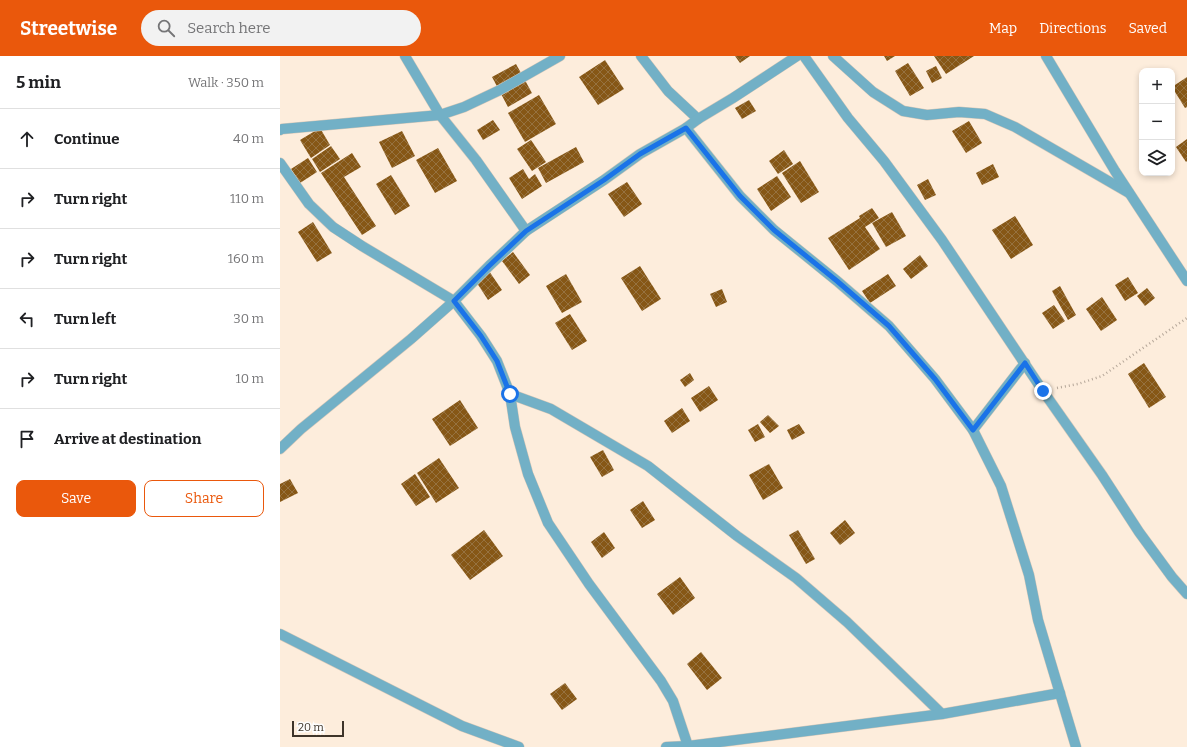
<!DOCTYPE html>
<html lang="en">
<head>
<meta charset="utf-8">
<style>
  body { margin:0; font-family:Bitter,serif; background:#f2f2f2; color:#202124 }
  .controls { position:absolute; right:12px; top:12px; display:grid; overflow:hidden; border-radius:8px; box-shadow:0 2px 6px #0003 }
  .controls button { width:36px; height:36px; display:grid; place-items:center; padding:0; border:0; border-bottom:1px solid #e0e0e0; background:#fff; color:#202124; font:20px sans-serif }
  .scale { position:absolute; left:12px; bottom:10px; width:52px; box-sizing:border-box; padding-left:4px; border:2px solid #3e3429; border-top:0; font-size:11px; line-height:14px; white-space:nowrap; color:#3e3429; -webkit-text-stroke:3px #fdfdfd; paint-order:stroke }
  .stop { position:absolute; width:12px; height:12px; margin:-9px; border:3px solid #1a73e8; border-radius:50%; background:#fff }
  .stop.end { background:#1a73e8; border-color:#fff; box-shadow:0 1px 4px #0008 }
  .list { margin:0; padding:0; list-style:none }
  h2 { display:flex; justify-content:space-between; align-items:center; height:52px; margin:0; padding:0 16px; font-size:17px }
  h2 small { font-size:13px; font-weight:400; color:#757577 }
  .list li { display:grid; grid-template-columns:26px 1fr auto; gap:12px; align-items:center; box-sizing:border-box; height:60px; padding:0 16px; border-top:1px solid #e0e0e0 }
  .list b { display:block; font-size:15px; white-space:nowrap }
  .list em { font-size:13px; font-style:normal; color:#757577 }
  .actions { display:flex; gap:8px; padding:12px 16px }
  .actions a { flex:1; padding:9px 0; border:1px solid #ea580c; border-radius:8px; text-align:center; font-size:14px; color:#ea580c }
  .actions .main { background:#ea580c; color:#fff }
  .icon { flex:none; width:22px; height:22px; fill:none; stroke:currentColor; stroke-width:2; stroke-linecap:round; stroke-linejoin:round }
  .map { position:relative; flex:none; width:907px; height:691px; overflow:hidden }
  header { display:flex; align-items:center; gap:24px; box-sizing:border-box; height:56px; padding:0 20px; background:#ea580c; color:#fff }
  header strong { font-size:19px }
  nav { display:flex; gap:22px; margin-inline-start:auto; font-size:14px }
  .search { width:280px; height:36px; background:#f2f2f2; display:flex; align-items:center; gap:10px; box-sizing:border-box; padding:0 14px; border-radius:22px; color:#757577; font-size:15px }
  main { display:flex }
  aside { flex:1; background:#fff }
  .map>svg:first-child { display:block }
</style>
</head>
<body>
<header>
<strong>Streetwise</strong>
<div class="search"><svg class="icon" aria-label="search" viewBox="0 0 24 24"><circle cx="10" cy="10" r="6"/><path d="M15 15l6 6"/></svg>Search here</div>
<nav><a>Map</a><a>Directions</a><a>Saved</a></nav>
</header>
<main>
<aside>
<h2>5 min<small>Walk · 350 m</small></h2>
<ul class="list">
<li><svg class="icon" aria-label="ahead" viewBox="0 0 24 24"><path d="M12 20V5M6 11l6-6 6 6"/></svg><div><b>Continue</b></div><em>40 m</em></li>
<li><svg class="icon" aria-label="right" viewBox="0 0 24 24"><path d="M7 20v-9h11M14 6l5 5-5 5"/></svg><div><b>Turn right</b></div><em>110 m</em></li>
<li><svg class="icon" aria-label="right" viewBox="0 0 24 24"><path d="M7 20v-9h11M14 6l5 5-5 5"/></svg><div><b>Turn right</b></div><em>160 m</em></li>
<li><svg class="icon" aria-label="left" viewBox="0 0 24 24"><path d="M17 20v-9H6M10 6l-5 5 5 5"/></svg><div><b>Turn left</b></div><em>30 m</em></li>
<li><svg class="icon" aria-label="right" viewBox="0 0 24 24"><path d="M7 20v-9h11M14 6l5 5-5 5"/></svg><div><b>Turn right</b></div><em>10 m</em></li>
<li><svg class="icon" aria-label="arrive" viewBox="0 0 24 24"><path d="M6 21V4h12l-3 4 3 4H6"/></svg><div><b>Arrive at destination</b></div></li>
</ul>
<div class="actions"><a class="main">Save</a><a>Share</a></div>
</aside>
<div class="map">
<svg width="907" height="691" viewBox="0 0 907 691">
  <defs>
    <pattern id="building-cross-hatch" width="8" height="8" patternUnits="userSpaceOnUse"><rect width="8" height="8" fill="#865716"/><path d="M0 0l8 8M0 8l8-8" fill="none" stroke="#967240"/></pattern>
  </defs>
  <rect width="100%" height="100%" fill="#fdeddc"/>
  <g fill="url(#building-cross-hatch)">
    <path d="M455 0H470L460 7Z"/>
    <path d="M604 0H615L607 5Z"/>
    <path d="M654 0H694L666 18Z"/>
    <path d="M325 4 344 33 318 49 299 21Z"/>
    <path d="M628 7 644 32 630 40 615 15Z"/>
    <path d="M236 8 252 37 228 51 212 21Z"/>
    <path d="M656 10 662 22 652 27 646 15Z"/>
    <path d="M907 21V51L905 52 892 31Z"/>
    <path d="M259 39 276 68 245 86 228 57Z"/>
    <path d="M469 44 476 55 462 63 455 52Z"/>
    <path d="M213 64 220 74 203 84 197 74Z"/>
    <path d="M689 65 702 87 686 97 672 75Z"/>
    <path d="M40 72 50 89 31 102 20 84Z"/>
    <path d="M122 75 135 100 112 112 99 86Z"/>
    <path d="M907 83V105L906 106 896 91Z"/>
    <path d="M251 84 266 106 252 115 237 93Z"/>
    <path d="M51 90 60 103 40 116 32 103Z"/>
    <path d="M296 91 304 106 266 127 258 112Z"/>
    <path d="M158 92 177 125 155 137 136 104Z"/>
    <path d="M504 94 513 108 498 118 489 105Z"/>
    <path d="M72 97 81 111 64 121 96 170 82 179 41 117Z"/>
    <path d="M28 102 37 116 20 127 11 113Z"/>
    <path d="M520 105 539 136 521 147 502 117Z"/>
    <path d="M713 108 719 121 702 129 696 117Z"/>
    <path d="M243 113 249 123 255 118 262 130 242 143 229 122Z"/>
    <path d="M111 119 130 150 115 159 96 128Z"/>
    <path d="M497 120 511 141 491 155 477 133Z"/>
    <path d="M648 123 656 139 645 144 637 129Z"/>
    <path d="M347 126 362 148 344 161 328 138Z"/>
    <path d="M592 152 599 162 585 171 600 193 569 214 548 182 580 162 579 160Z"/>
    <path d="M612 156 626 180 606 191 592 167Z"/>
    <path d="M735 160 753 189 731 203 712 174Z"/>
    <path d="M33 166 52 197 37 206 18 176Z"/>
    <path d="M233 196 250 219 239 228 222 205Z"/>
    <path d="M640 199 648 210 631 223 623 213Z"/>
    <path d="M360 210 381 243 362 255 341 222Z"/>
    <path d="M209 215 222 234 208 244 195 224Z"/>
    <path d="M286 218 302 246 282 257 266 230Z"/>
    <path d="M608 218 616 230 590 247 582 235Z"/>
    <path d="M848 221 858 237 845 245 835 229Z"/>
    <path d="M780 230 796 259 788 264 772 235Z"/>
    <path d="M867 232 875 242 865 250 857 240Z"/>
    <path d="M442 233 447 246 436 251 430 238Z"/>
    <path d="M822 241 837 264 821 275 806 253Z"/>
    <path d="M774 249 785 265 773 273 762 257Z"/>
    <path d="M290 258 307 285 292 294 275 267Z"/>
    <path d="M864 307 886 341 869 352 848 318Z"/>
    <path d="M410 317 414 324 405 331 400 324Z"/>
    <path d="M429 330 438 344 420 356 411 342Z"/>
    <path d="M180 344 198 372 170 390 152 363Z"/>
    <path d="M402 352 410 365 392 377 384 365Z"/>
    <path d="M488 359 499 370 490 377 480 366Z"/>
    <path d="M478 368 485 381 475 386 468 374Z"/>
    <path d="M519 368 525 377 512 384 507 374Z"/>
    <path d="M323 394 334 414 322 421 310 401Z"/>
    <path d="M159 402 179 432 156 447 137 417Z"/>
    <path d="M489 408 503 432 483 444 469 419Z"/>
    <path d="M135 418 150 441 136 450 121 428Z"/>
    <path d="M10 423 18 437 0 446V428Z"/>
    <path d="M363 445 375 464 362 472 350 454Z"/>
    <path d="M565 464 575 477 560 489 550 477Z"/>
    <path d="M204 474 223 500 190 524 171 499Z"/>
    <path d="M518 474 535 503 526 508 509 479Z"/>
    <path d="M324 476 335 492 322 502 311 486Z"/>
    <path d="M400 521 415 542 393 559 377 538Z"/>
    <path d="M421 596 442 622 427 634 407 608Z"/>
    <path d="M285 627 297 643 282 654 270 638Z"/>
  </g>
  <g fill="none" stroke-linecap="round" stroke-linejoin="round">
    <defs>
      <g id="minor">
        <path d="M125 0 160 59 196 104 246 175"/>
        <path d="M361 0 388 35 418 63"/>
        <path d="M524 0 568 62 604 105 662 184 763 335 822 419 859 476 892 521 907 538"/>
        <path d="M553 0 593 36 623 55 647 59 679 56 705 58 735 71 849 137"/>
        <path d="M766 0 835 115 907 225"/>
        <path d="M406 72 460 140 494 174 557 225 609 270 655 323 693 374 721 430 749 519 758 564 796 691"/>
        <path d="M0 74 2 73 160 59 184 51 220 34 280 0"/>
        <path d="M0 107 29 148 53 171 82 190 174 245 201 280 217 305 230 338 235 371 248 418 268 467 309 528 381 625 393 645 408 690"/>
        <path d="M230 338 271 353 368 410 457 480 516 522 567 566 662 658"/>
        <path d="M693 374 745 307"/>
        <path d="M0 393 21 373 131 283 174 245 209 210 246 175 324 124 360 98 406 72 418 63 453 42 517 0"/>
        <path d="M0 578 182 670 239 691"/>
        <path d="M386 691 408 690 662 658 780 637"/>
      </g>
    </defs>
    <use href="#minor" stroke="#d7c8b8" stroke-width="11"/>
    <path stroke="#b5a799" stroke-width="2.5" stroke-dasharray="1 3" stroke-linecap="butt" d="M777 332 798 328 822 320 907 262"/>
    <use href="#minor" stroke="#72b0c6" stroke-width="10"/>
  </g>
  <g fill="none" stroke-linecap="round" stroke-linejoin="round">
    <path stroke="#1a73e8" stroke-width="5" d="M230 338 217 305 201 280 174 245 209 210 246 175 324 124 360 98 406 72 460 140 494 174 557 225 609 270 655 323 693 374 745 307 763 335"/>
  </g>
</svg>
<div class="controls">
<button>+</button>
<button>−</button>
<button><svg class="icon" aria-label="layers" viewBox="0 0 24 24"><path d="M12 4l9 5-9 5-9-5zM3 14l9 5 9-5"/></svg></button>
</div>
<div class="scale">20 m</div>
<div class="stop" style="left:230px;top:338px"></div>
<div class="stop end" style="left:763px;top:335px"></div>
</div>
</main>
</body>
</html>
